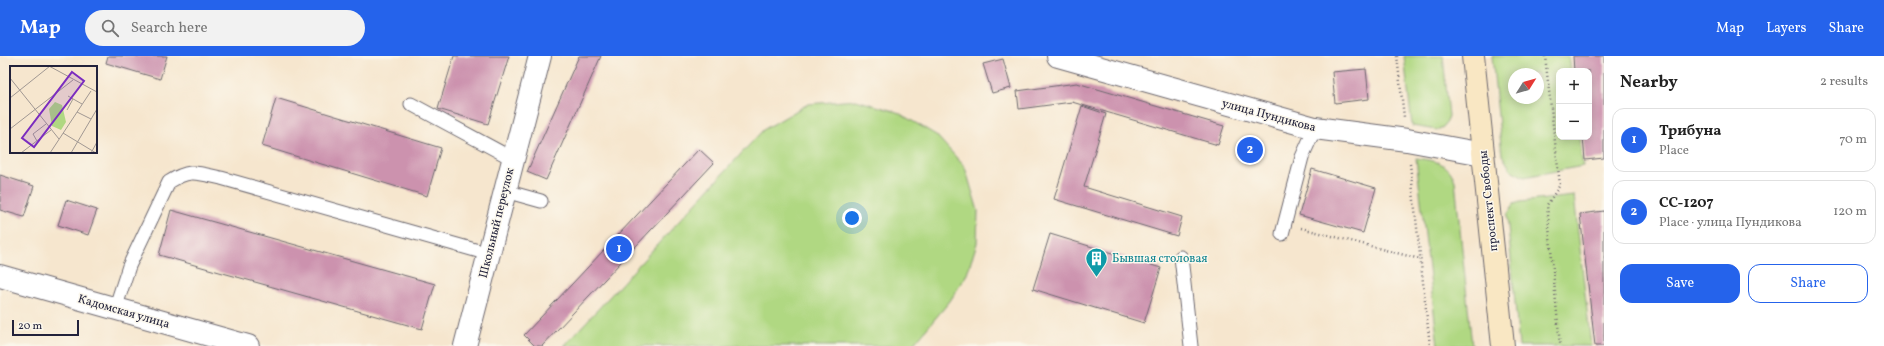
<!DOCTYPE html>
<html lang="en">
<head>
<meta charset="utf-8">
<style>
  body { margin:0; font-family:Vollkorn,serif; background:#f2f2f2; color:#222 }
  .controls { position:absolute; right:12px; top:12px; display:grid; overflow:hidden; border-radius:8px; box-shadow:0 2px 10px #0003 }
  .controls button { width:36px; height:36px; display:grid; place-items:center; padding:0; border:0; border-bottom:1px solid #e0e0e0; background:#fff; color:#222; font:20px sans-serif }
  .compass { position:absolute; left:1508px; top:12px; width:36px; height:36px; border-radius:50%; background:#fff; box-shadow:0 2px 10px #0003; rotate:53deg }
  .scale { position:absolute; left:12px; bottom:10px; width:67px; box-sizing:border-box; padding-left:4px; border:2px solid #22223b; border-top:0; font-size:11px; line-height:14px; white-space:nowrap; color:#22223b; -webkit-text-stroke:3px #fbf7ec; paint-order:stroke }
  .you { position:absolute; left:852px; top:162px; width:14px; height:14px; margin:-10px; border:3px solid #fff; border-radius:50%; background:#1a73e8; box-shadow:0 0 0 6px #1a73e833 }
  .badge { display:grid; place-items:center; width:26px; height:26px; border-radius:50%; background:#2563eb; color:#fff; font-size:13px; font-weight:700 }
  .pin { position:absolute; translate:-50% -50%; border:2px solid #fff; box-shadow:0 1px 4px #0006 }
  .list { margin:0; padding:0; list-style:none }
  h2 { display:flex; justify-content:space-between; align-items:center; height:52px; margin:0; padding:0 16px; font-size:17px }
  h2 small { font-size:13px; font-weight:400; color:#767676 }
  .list li { display:grid; grid-template-columns:26px 1fr auto; gap:12px; align-items:center; box-sizing:border-box; height:64px; margin:0 8px 8px; padding:0 8px; border:1px solid #e0e0e0; border-radius:12px }
  .list b { display:block; font-size:15px; white-space:nowrap }
  .list p { margin:0; font-size:13px; white-space:nowrap; color:#767676 }
  .list em { font-size:13px; font-style:normal; color:#767676 }
  .actions { display:flex; gap:8px; padding:12px 16px }
  .actions a { flex:1; padding:9px 0; border:1px solid #2563eb; border-radius:12px; text-align:center; font-size:14px; color:#2563eb }
  .actions .main { background:#2563eb; color:#fff }
  .icon { flex:none; width:22px; height:22px; fill:none; stroke:currentColor; stroke-width:2; stroke-linecap:round; stroke-linejoin:round }
  .map { position:relative; flex:none; width:1604px; height:290px; overflow:hidden }
  header { display:flex; align-items:center; gap:24px; box-sizing:border-box; height:56px; padding:0 20px; background:#2563eb; color:#fff }
  header strong { font-size:19px }
  nav { display:flex; gap:22px; margin-inline-start:auto; font-size:14px }
  .search { width:280px; height:36px; background:#f2f2f2; display:flex; align-items:center; gap:10px; box-sizing:border-box; padding:0 14px; border-radius:22px; color:#767676; font-size:15px }
  main { display:flex }
  aside { flex:1; background:#fff }
  .map>svg:first-child { display:block }
</style>
</head>
<body>
<header>
<strong>Map</strong>
<div class="search"><svg class="icon" aria-label="search" viewBox="0 0 24 24"><circle cx="10" cy="10" r="6"/><path d="M15 15l6 6"/></svg>Search here</div>
<nav><a>Map</a><a>Layers</a><a>Share</a></nav>
</header>
<main>
<div class="map">
<svg width="1604" height="290" viewBox="0 0 1604 290">
  <rect width="100%" height="100%" fill="#fbf7ec"/>
  <filter id="ink" filterUnits="userSpaceOnUse"><feTurbulence type="fractalNoise" baseFrequency=".025" numOctaves="2"/><feDisplacementMap in="SourceGraphic" scale="8" xChannelSelector="R" yChannelSelector="G"/><feConvolveMatrix kernelMatrix="1 2 1 2 8 2 1 2 1" color-interpolation-filters="sRGB"/></filter>
  <filter id="wash" filterUnits="userSpaceOnUse"><feTurbulence type="fractalNoise" baseFrequency=".012" numOctaves="4" result="noise"/><feDisplacementMap in="SourceGraphic" scale="16" xChannelSelector="R" yChannelSelector="G"/><feGaussianBlur stdDeviation="0.9" result="paint"/><feColorMatrix in="noise" values="0 0 0 0 0 0 0 0 0 0 0 0 0 0 0 0 0 1.4 0 .05"/><feComposite in="paint" operator="in"/></filter>
  <g filter="url(#wash)">
    <rect width="100%" height="100%" fill="#f6e6ce"/>
    <g fill="#b0d882" stroke="#697d5e" fill-rule="evenodd">
      <path d="M1404 0H1443L1449 60 1447 66 1443 71 1437 74 1412 70Z"/>
      <path d="M1492 0H1569L1571 15H1559V81H1579L1583 110 1524 121 1511 114 1502 99ZM1514 18H1538V42H1514Z"/>
      <path d="M856 44 897 56 936 79 965 111 978 155 977 187 967 218 950 245 912 290H564L763 74 808 48Z"/>
      <path d="M1416 102C1434 105 1448 105 1455 125L1472 290H1438Z"/>
      <path d="M1574 140 1591 290H1519L1507 159 1514 148 1520 146Z"/>
    </g>
    <g id="blocks">
      <g fill="#cc92ae">
        <path d="M108 0H167L160 23 106 7Z"/>
        <path d="M454 0H509L488 68 438 53Z"/>
        <path d="M579 0H601L546 124 527 116Z"/>
        <path d="M1573 0H1604V102L1585 104 1583 81H1589V15H1574Z"/>
        <path d="M1003 3 1011 32 992 37 983 8Z"/>
        <path d="M1366 13 1369 43 1335 47 1332 16Z"/>
        <path d="M1077 27 1224 70 1218 89 1072 46 1019 53 1017 35Z"/>
        <path d="M276 42 441 92 427 140 262 90Z"/>
        <path d="M1082 50 1106 58 1084 131 1182 161 1177 180 1054 143Z"/>
        <path d="M1246 82 1260 87 1255 105 1240 101Z"/>
        <path d="M699 93 714 107 542 290H535L524 279Z"/>
        <path d="M1312 113 1376 132 1363 177 1299 159Z"/>
        <path d="M0 119 34 130 24 161 0 154Z"/>
        <path d="M66 144 97 154 88 179 58 169Z"/>
        <path d="M171 154 435 228 422 273 159 199Z"/>
        <path d="M1604 155V290H1595L1580 158Z"/>
        <path d="M1050 178 1161 212 1144 267 1033 233Z"/>
      </g>
    </g>
  </g>
  <g filter="url(#ink)">
    <use href="#blocks" fill-opacity="0" stroke="#6c676e" stroke-width="1"/>
    <g fill="none" stroke-linecap="round" stroke-linejoin="round">
      <defs>
        <g id="lane">
          <path d="M411 48 513 103"/>
          <path d="M505 135 541 145"/>
          <path d="M1282 178 1302 101 1315 72"/>
          <path d="M1181 201 1191 290"/>
          <path d="M115 253 129 210 169 126C191 112 197 117 221 122L489 198"/>
        </g>
        <g id="street">
          <path d="M1058 0 1315 72 1407 84 1483 98"/>
          <path d="M0 220 248 290"/>
          <path d="M465 290 540 0"/>
        </g>
        <path id="secondary" d="M1473 0 1503 290"/>
      </defs>
      <use href="#lane" stroke="#6c676e" stroke-width="15"/>
      <use href="#street" stroke="#6c676e" stroke-width="24"/>
      <use href="#secondary" stroke="#6c676e" stroke-width="24"/>
      <g stroke="#6c676e" stroke-width="2.5" stroke-dasharray="1 3" stroke-linecap="butt">
        <path d="M1397 0 1404 61"/>
        <path d="M1545 0 1560 129 1547 149 1560 290"/>
        <path d="M1410 108 1430 290"/>
        <path d="M1301 172 1420 203"/>
      </g>
      <use href="#lane" stroke="#fff" stroke-width="13"/>
      <use href="#street" stroke="#fff" stroke-width="22"/>
      <use href="#secondary" stroke="#f9e7c3" stroke-width="22"/>
    </g>
  </g>
  <defs>
    <symbol id="building-pin" viewBox="-11 -11 22 30"><path d="M0 17L-7.5 6A9.5 9.5 0 1 1 7.5 6Z" fill="#0f9aa8" stroke="#fbf7ec"/><path d="M-4-6H4V6H1V3H-1V6H-4ZM-2.5-4.3h1.7v1.8h-1.7ZM.8-4.3h1.7v1.8H.8ZM-2.5-1h1.7V.8h-1.7ZM.8-1h1.7V.8H.8Z" fill="#fff"/></symbol>
  </defs>
  <g fill-rule="evenodd">
    <use href="#building-pin" x="1084" y="190" width="25" height="34"/>
  </g>
  <g text-anchor="middle" stroke-width="3" stroke-linejoin="round" paint-order="stroke">
    <g font-size="12" fill="#22223b" stroke="#fbf7ec">
      <text transform="translate(1269 59) rotate(15)" y="4">улица Пундикова</text>
      <text transform="translate(1488 145) rotate(-96)" y="4">проспект Свободы</text>
      <text transform="translate(496 167) rotate(-76)" y="4">Школьный переулок</text>
      <text transform="translate(124 255) rotate(16)" y="4">Кадомская улица</text>
    </g>
    <g font-size="12" fill="#0d838f" stroke="#fbf7ec" text-anchor="start">
      <text x="1112" y="206">Бывшая столовая</text>
    </g>
  </g>
  <g transform="translate(10 10)">
    <rect width="87" height="87" fill="#f6e6ce"/>
    <path d="M45 36 52 39 56 56 51 64 42 60 39 43Z" fill="#b0d882"/>
    <path fill="none" stroke="#a19893" stroke-width="1" d="M39 0 87 26M0 12 49 73M58 30 72 38M0 32 40 0M57 44 63 33M67 46 81 53M0 63 63 14M53 67 86 87M27 75 23 68 36 58M11 87 41 64M40 87 81 25M61 87 87 43M81 87 87 76"/>
    <path fill="#7b2cbf" fill-opacity="0.15" stroke="#7b2cbf" stroke-width="2" d="M62 6 74 15 24 81 12 72Z"/>
    <rect width="87" height="87" fill="none" stroke="#22223b" stroke-width="2"/>
  </g>
</svg>
<div class="controls">
<button>+</button>
<button>−</button>
</div>
<svg class="compass" viewBox="-18 -18 36 36"><path d="M0-13l5 13h-10z" fill="#e53935"/><path d="M0 13l5-13h-10z" fill="#767676"/></svg>
<div class="scale">20 m</div>
<div class="you"></div>
<div class="pin badge" style="left:619px;top:193px">1</div>
<div class="pin badge" style="left:1250px;top:94px">2</div>
</div>
<aside>
<h2>Nearby<small>2 results</small></h2>
<ul class="list">
<li><span class="badge">1</span><div><b>Трибуна</b><p>Place</p></div><em>70 m</em></li>
<li><span class="badge">2</span><div><b>СС-1207</b><p>Place · улица Пундикова</p></div><em>120 m</em></li>
</ul>
<div class="actions"><a class="main">Save</a><a>Share</a></div>
</aside>
</main>
</body>
</html>
